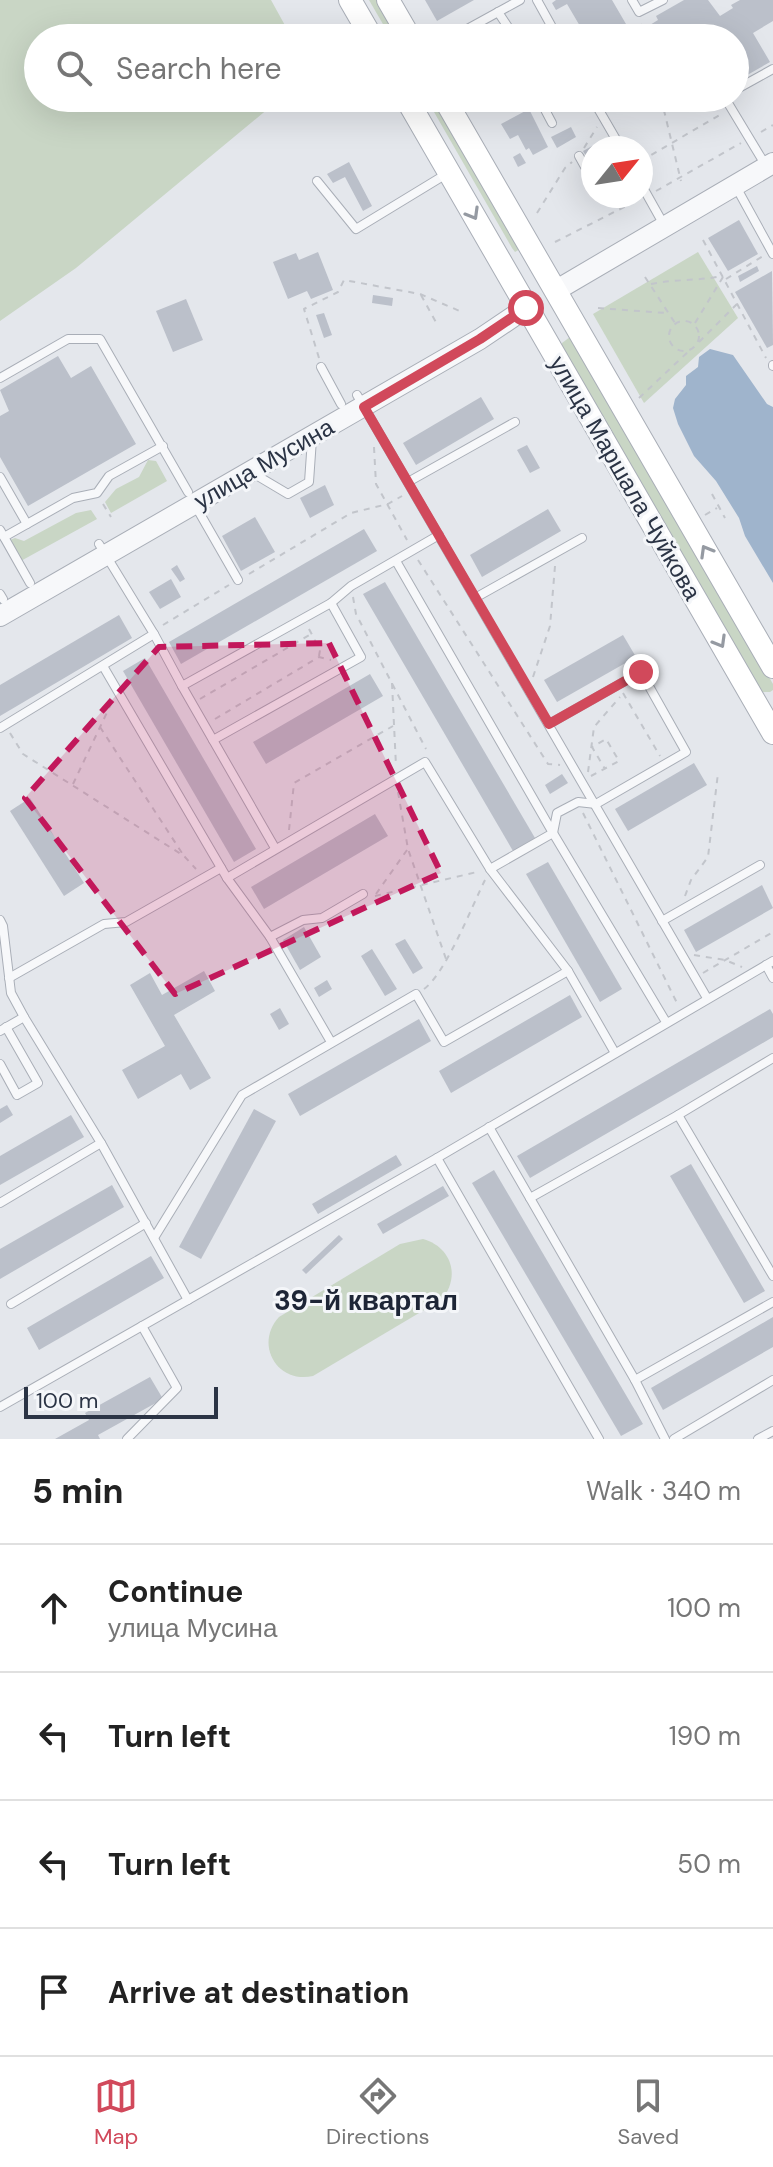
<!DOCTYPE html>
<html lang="en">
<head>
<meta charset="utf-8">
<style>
  body { margin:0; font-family:"DM Sans",sans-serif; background:#f6f6f6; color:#222 }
  .compass { position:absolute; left:581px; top:136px; width:72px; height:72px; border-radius:50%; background:#fff; box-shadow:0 8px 32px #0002; rotate:60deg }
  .scale { position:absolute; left:24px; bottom:20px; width:194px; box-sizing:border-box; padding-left:8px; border:4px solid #2b3445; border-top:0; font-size:22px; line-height:28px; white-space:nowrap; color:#2b3445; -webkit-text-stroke:6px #f4f6f9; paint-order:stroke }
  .stop { position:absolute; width:24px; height:24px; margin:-18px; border:6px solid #d1495b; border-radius:50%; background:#fff }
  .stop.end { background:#d1495b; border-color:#fff; box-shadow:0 2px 8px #0008 }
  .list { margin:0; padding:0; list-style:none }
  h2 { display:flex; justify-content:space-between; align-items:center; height:104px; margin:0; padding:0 32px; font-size:34px }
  h2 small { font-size:26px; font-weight:400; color:#767676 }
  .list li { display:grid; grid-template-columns:52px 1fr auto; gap:24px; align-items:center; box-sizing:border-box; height:128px; padding:0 32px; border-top:2px solid #e0e0e0 }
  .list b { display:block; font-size:30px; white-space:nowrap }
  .list p { margin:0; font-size:26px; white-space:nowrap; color:#767676 }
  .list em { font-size:26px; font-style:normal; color:#767676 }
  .icon { flex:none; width:44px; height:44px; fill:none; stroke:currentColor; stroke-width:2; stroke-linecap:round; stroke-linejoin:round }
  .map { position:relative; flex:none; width:773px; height:1439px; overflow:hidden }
  .search { position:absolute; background:#fff; box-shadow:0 8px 32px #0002; left:24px; right:24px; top:24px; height:88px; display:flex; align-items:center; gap:20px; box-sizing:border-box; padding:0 28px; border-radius:44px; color:#767676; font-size:30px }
  .sheet { height:616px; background:#fff }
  nav { display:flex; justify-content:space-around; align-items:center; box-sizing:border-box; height:112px; border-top:2px solid #e0e0e0; background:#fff; font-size:22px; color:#767676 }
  nav a { display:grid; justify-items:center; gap:4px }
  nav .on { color:#d1495b }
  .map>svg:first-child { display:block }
</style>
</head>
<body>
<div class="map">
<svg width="773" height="1439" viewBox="0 0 773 1439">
  <rect width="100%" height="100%" fill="#e4e7ec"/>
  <g fill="#c9d6c5">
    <path d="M0 0H271L292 38H38V98H281L76 268 0 321Z"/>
    <path d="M369 0H377L399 38H391Z"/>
    <path d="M426 98H434L520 249 515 252 512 248Z"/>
    <path d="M698 252 738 318 644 403 593 314Z"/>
    <path d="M570 337 574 340 773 684V690L770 692H762L562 346V343Z"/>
    <path d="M148 460 156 461 167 481 111 513 105 502 116 489 139 477Z"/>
    <path d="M91 510 97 519 19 562 10 540 15 538 24 541 76 513Z"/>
    <path d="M423 1239C452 1247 461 1278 441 1300L313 1376C277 1384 254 1344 279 1317L400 1244Z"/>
  </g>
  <path fill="#9fb4cc" d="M710 349 733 355 767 404 773 407V583L745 536 739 518 716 481 694 456 678 424 673 408 675 399 686 385V376L698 367 699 357Z"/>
  <g fill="#bbc0ca">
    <path d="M425 0H474L437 21Z"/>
    <path d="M556 0H612L633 36 587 38 567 4 556 10 552 3Z"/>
    <path d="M684 0H708L720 16 733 8 731 5 740 0H773V21L753 33 770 62 735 82V38H700L697 34 690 38 649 36 645 28 658 20 656 16Z"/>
    <path d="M491 25 498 38H468Z"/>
    <path d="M529 109 548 147 533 155 529 148 526 150 518 135 510 139 501 124Z"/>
    <path d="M571 127 576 137 557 148 551 137Z"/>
    <path d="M605 139 610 148H593V168L583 151Z"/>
    <path d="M520 153 526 163 518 167 513 157Z"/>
    <path d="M349 162 372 206 363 211 345 177 333 183 327 174Z"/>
    <path d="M739 220 758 254 728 271 708 238Z"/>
    <path d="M318 252 333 290 311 299 307 291 288 299 273 262 296 253 299 260Z"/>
    <path d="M757 266 759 271 740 282 738 276Z"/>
    <path d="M772 271 773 345 767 348 735 292Z"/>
    <path d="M373 295 393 298 392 306 372 303Z"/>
    <path d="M186 299 203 340 173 352 156 311Z"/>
    <path d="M324 313 332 335 324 338 316 315Z"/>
    <path d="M58 356 71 378 91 366 136 444 28 506 0 457V416L9 411 0 390Z"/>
    <path d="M481 397 494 419 416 465 403 443Z"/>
    <path d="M527 445 540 468 530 473 517 450Z"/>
    <path d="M325 485 334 505 310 518 300 498Z"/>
    <path d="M548 509 561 531 482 577 470 555Z"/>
    <path d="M255 517 275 552 241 571 222 536Z"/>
    <path d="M364 529 377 551 181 664 169 642Z"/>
    <path d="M177 565 185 579 180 582 171 569Z"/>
    <path d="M171 579 181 597 160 609 149 592Z"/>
    <path d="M385 582 535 838 513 851 363 594Z"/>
    <path d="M119 615 132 638 0 716V685Z"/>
    <path d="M623 635 636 657 557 702 544 680Z"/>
    <path d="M145 658 256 849 234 862 123 671Z"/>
    <path d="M370 674 383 696 266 764 253 742Z"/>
    <path d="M694 763 707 785 628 831 615 809Z"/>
    <path d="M562 774 568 783 550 794 545 785Z"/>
    <path d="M30 798 84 883 64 896 10 811Z"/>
    <path d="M375 814 388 836 264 909 251 887Z"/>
    <path d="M548 862 622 989 600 1002 526 874Z"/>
    <path d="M762 885 773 908 696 952 684 930Z"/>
    <path d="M304 927 321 957 300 970 283 940Z"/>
    <path d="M405 939 423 968 413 974 395 944Z"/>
    <path d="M372 949 397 989 385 996 361 956Z"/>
    <path d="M204 971 215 991 174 1015 211 1078 190 1090 181 1074 138 1099 122 1070 165 1046 130 985 150 973 162 995Z"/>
    <path d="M327 980 332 989 319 997 314 988Z"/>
    <path d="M570 995 582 1017 451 1093 439 1071Z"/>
    <path d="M280 1008 289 1024 279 1030 270 1014Z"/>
    <path d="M770 1009 773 1014V1037L530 1178 517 1156Z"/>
    <path d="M419 1019 431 1041 300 1116 288 1094Z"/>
    <path d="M7 1105 13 1115 0 1123V1109Z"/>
    <path d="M254 1109 276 1121 201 1259 179 1247Z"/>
    <path d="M71 1115 84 1137 0 1185V1156Z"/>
    <path d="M396 1155 402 1165 318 1214 312 1204Z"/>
    <path d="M691 1164 765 1291 744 1303 670 1176Z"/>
    <path d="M494 1170 643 1424 621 1436 472 1183Z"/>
    <path d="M112 1185 124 1207 0 1279V1249Z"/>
    <path d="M443 1186 449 1196 383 1234 377 1224Z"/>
    <path d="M339 1235 343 1239 306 1274 302 1270Z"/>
    <path d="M151 1256 164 1278 39 1350 27 1328Z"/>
    <path d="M773 1317V1347L663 1410 651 1388Z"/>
    <path d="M150 1377 163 1399 98 1435 100 1439H55L89 1420 85 1413Z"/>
  </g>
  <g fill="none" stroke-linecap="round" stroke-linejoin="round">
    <defs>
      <g id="service">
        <path d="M537 0 558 38"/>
        <path d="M632 0 639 12 663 0"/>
        <path d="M498 12 510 30"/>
        <path d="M451 38 520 0"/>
        <path d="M735 90 773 69"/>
        <path d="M552 98 542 104 552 123"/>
        <path d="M592 98 621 148"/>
        <path d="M725 98 766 166"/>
        <path d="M579 156 593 181"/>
        <path d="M317 181 356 229 448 173"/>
        <path d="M641 184 664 225"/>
        <path d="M735 185 773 254"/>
        <path d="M773 365V366"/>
        <path d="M321 367 341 404"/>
        <path d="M0 378 68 339H100L188 492"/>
        <path d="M357 395 707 998"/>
        <path d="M251 472 288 494 309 482 312 439"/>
        <path d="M0 477 27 524"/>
        <path d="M408 482 515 422"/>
        <path d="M195 505 238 580"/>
        <path d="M0 530 30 583"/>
        <path d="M4 537 73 498 97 493 109 476 163 446"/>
        <path d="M396 561 553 833 666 1022"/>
        <path d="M0 594 3 599"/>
        <path d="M475 598 582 538"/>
        <path d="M154 634 182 686 331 603 351 586 439 535"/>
        <path d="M103 666 227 878 270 937 331 1042"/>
        <path d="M182 686 275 848"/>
        <path d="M0 728 154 634 99 544"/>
        <path d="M213 740 361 657 331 603"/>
        <path d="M490 869 553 833 557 813 578 802 596 804 686 752 641 672 549 724"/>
        <path d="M227 878 425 762 490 869 568 971"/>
        <path d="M0 920 3 926 11 993 24 1017"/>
        <path d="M662 921 760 865"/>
        <path d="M270 937 303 920 322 918 363 894"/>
        <path d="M766 965 773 978"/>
        <path d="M9 978 104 924 126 922 221 868"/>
        <path d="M0 1031 24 1017 101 1143 188 1300"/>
        <path d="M0 1064 17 1095 38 1083 6 1027"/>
        <path d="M678 1115 773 1276"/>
        <path d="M489 1127 635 1380 665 1439"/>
        <path d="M437 1158 599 1439"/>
        <path d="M530 1198 678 1115 773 1058"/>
        <path d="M0 1203 101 1143"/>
        <path d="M154 1238 242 1095 416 994 444 1042 568 971 615 1053"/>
        <path d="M11 1304 146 1223"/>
        <path d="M635 1380 773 1302"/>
        <path d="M0 1407 437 1158 773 961"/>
        <path d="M127 1439 177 1388 142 1326"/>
        <path d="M674 1439 773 1380"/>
        <path d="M758 1439 773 1431"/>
      </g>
      <g id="tertiary">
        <path d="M555 291 773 163"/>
        <path d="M0 616 480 339 526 308"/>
      </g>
      <g id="secondary">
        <path d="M350 0 372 38"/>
        <path d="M388 0 410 38"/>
        <path d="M406 98 773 733"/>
        <path d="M444 98 773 667"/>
      </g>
    </defs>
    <use href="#service" stroke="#a9aeb7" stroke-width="10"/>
    <use href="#tertiary" stroke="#a9aeb7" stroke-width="22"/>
    <use href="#secondary" stroke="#a9aeb7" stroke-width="24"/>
    <g stroke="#c2c5cb" stroke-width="2" stroke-dasharray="6 6" stroke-linecap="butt">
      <path d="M641 24 645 38"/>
      <path d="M661 98 681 181"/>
      <path d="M761 132 773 125"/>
      <path d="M584 148 597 127"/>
      <path d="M641 161 723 113"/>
      <path d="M656 191 741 143"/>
      <path d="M608 196 621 207"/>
      <path d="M537 213 565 168 572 162"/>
      <path d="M703 240 766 358"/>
      <path d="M555 242 636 201"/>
      <path d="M645 277 675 323"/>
      <path d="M726 279 763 256"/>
      <path d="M651 284C675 279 698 281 722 276"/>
      <path d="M421 295 438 326"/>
      <path d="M598 308 666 313"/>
      <circle cx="684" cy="336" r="15"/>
      <path d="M695 323 723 277"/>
      <path d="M699 342 737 304"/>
      <path d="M319 358 304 309 338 292 344 280 420 294 462 312"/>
      <path d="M639 398 690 350"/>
      <path d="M374 447 376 484 407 540"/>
      <path d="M712 494 725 518"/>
      <path d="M103 504 111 517"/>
      <path d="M705 515 717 508"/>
      <path d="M418 560 548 764 560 765"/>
      <path d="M249 574 351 513 388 504 402 496"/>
      <path d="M353 597 356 614 426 749"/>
      <path d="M163 625 229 585"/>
      <path d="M309 629 320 650 319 656"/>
      <path d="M533 677 550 626 555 566"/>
      <path d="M392 683 396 766"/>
      <path d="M623 693 660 756"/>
      <path d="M200 699 311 634"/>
      <path d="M215 719 319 657 331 660"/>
      <path d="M100 727 182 853"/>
      <path d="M10 733 23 754 184 856 196 869"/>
      <path d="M588 772 594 727 620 697"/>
      <path d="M591 776 619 761 606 739 592 747 605 769"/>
      <path d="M73 784 111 704"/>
      <path d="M398 792 408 849 446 959"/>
      <path d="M583 813 678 1005"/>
      <path d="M289 830 294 783 393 726"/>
      <path d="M376 894 407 850"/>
      <path d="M375 896 477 872"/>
      <path d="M685 896 691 880 708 857 718 773"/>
      <path d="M694 955 725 960 742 967"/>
      <path d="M703 973 773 932"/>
      <path d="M424 989C446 973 472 906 485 880"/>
    </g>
    <use href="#service" stroke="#f7f8fa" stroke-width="8"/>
    <use href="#tertiary" stroke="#f7f8fa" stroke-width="20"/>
    <use href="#secondary" stroke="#fff" stroke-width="22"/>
  </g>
  <defs><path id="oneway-chevron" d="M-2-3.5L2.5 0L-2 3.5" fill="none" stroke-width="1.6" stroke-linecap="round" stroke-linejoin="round" transform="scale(2)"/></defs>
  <g stroke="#959aa2">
    <use href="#oneway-chevron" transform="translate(473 214) rotate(60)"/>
    <use href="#oneway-chevron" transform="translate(706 551) rotate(-120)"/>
    <use href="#oneway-chevron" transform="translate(720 642) rotate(60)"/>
  </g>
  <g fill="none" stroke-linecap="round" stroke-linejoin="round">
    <path stroke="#d1495b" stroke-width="10" d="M526 308 480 339 364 407 549 724 641 672"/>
  </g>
  <path fill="#c2185b" fill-opacity="0.2" stroke="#c2185b" stroke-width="6" stroke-dasharray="16 10" stroke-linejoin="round" d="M329 643 441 873 175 994 25 798 159 647Z"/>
  <g text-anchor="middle" stroke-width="6" stroke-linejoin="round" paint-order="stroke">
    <g font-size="24" fill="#2b3445" stroke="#f4f6f9">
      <text transform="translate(264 464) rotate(-30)" y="8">улица Мусина</text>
      <text transform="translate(625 478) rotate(60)" y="8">улица Маршала Чуйкова</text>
    </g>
    <g font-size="28" font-weight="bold" fill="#1d2536" stroke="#f4f6f9">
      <text x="366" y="1310">39-й квартал</text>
    </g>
  </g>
</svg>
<svg class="compass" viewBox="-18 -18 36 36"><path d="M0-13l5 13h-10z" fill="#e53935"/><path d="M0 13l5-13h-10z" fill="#767676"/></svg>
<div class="scale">100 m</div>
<div class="stop" style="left:526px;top:308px"></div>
<div class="stop end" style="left:641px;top:672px"></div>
<div class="search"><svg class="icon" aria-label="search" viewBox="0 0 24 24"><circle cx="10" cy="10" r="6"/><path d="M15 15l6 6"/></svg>Search here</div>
</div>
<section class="sheet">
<h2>5 min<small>Walk · 340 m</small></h2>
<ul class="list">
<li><svg class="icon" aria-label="ahead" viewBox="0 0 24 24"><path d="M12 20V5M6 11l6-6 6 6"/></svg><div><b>Continue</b><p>улица Мусина</p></div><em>100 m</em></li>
<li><svg class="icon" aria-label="left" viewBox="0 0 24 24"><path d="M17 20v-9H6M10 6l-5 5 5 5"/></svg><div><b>Turn left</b></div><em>190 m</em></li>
<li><svg class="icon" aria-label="left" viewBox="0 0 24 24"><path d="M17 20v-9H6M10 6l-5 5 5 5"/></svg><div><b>Turn left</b></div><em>50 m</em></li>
<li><svg class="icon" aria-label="arrive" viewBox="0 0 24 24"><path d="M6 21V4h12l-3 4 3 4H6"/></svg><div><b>Arrive at destination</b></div></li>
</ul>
</section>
<nav>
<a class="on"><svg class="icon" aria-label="map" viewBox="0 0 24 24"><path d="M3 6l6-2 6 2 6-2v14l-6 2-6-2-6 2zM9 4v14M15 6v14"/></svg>Map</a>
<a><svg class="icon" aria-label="directions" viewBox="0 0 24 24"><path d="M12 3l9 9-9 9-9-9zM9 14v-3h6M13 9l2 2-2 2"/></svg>Directions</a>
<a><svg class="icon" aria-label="saved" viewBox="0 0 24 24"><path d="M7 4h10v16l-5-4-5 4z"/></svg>Saved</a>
</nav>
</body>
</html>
